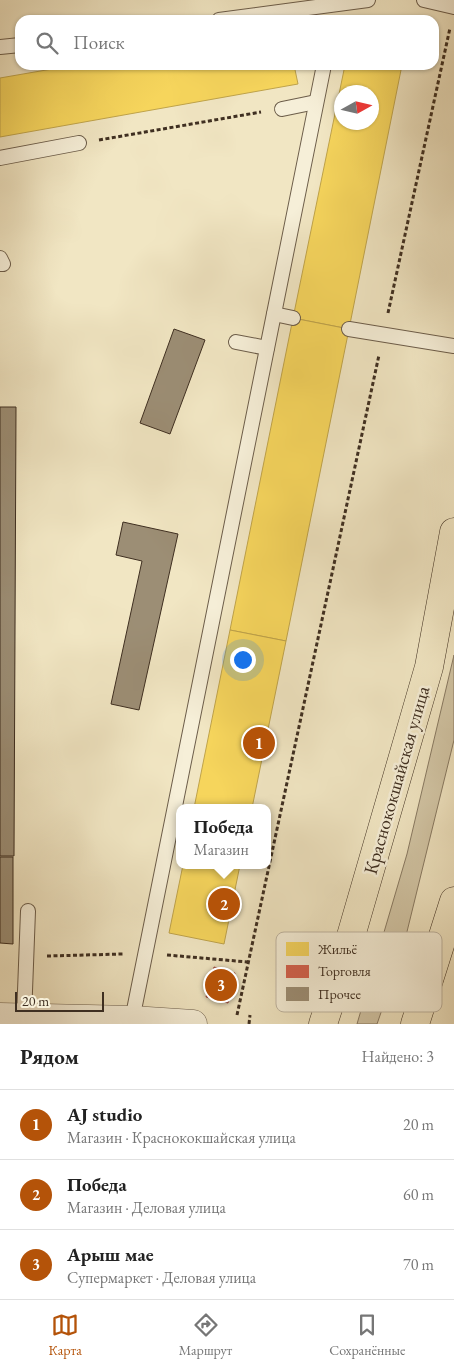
<!DOCTYPE html>
<html lang="ru">
<head>
<meta charset="utf-8">
<style>
  body { margin:0; font-family:"EB Garamond",serif; background:#f2f2f2; color:#222 }
  .compass { position:absolute; left:334px; top:85px; width:45px; height:45px; border-radius:50%; background:#fff; box-shadow:0 1px 4px #0004; rotate:82deg }
  .scale { position:absolute; left:15px; bottom:12px; width:89px; box-sizing:border-box; padding-left:5px; border:2px solid #3f2f21; border-top:0; font-size:14px; line-height:18px; white-space:nowrap; color:#3f2f21; -webkit-text-stroke:4px #f6efd8; paint-order:stroke }
  .you { position:absolute; left:242px; top:659px; width:18px; height:18px; margin:-12px; border:4px solid #fff; border-radius:50%; background:#1a73e8; box-shadow:0 0 0 8px #1a73e833 }
  .badge { display:grid; place-items:center; width:32px; height:32px; border-radius:50%; background:#b45309; color:#fff; font-size:16px; font-weight:700 }
  .pin { position:absolute; translate:-50% -50%; border:2px solid #fff; box-shadow:0 1px 5px #0006 }
  .popup { position:absolute; left:176px; top:804px; width:95px; height:65px; box-sizing:border-box; display:grid; place-content:center; border-radius:10px; background:#fff; filter:drop-shadow(0 1px 4px #0005); font-size:16px; white-space:nowrap; color:#767676 }
  .popup b { font-size:19px; color:#222 }
  .popup::after { content:''; position:absolute; left:50%; top:100%; margin-left:-10px; border:10px solid transparent; border-top-color:#fff }
  .list { margin:0; padding:0; list-style:none }
  h2 { display:flex; justify-content:space-between; align-items:center; height:65px; margin:0; padding:0 20px; font-size:21px }
  h2 small { font-size:16px; font-weight:400; color:#767676 }
  .list li { display:grid; grid-template-columns:32px 1fr auto; gap:15px; align-items:center; box-sizing:border-box; height:70px; padding:0 20px; border-top:1px solid #e0e0e0 }
  .list b { display:block; font-size:19px; white-space:nowrap }
  .list p { margin:0; font-size:16px; white-space:nowrap; color:#767676 }
  .list em { font-size:16px; font-style:normal; color:#767676 }
  .icon { flex:none; width:28px; height:28px; fill:none; stroke:currentColor; stroke-width:2; stroke-linecap:round; stroke-linejoin:round }
  .map { position:relative; flex:none; width:454px; height:1024px; overflow:hidden }
  .search { position:absolute; background:#fff; box-shadow:0 1px 4px #0004; left:15px; right:15px; top:15px; height:55px; display:flex; align-items:center; gap:12px; box-sizing:border-box; padding:0 18px; border-radius:15px; color:#767676; font-size:19px }
  .sheet { height:275px; background:#fff }
  nav { display:flex; justify-content:space-around; align-items:center; box-sizing:border-box; height:70px; border-top:1px solid #e0e0e0; background:#fff; font-size:14px; color:#767676 }
  nav a { display:grid; justify-items:center; gap:2px }
  nav .on { color:#b45309 }
  .map>svg:first-child { display:block }
</style>
</head>
<body>
<div class="map">
<svg width="454" height="1024" viewBox="0 0 454 1024">
  <rect width="100%" height="100%" fill="#f1e6c3"/>
  <filter id="stains"><feTurbulence type="fractalNoise" baseFrequency=".004" numOctaves="4"/><feColorMatrix values="0 0 0 0 .2 0 0 0 0 .09 0 0 0 0 .02 0 0 0 .5 -.17"/></filter>
  <radialGradient id="worn" r=".72"><stop offset=".6" stop-color="#630" stop-opacity="0"/><stop offset="1" stop-color="#630" stop-opacity=".3"/></radialGradient>
  <path fill="#d3c7a7" stroke="#897b64" d="M454 655V740L402 952 377 1024H357L407 854Z"/>
  <g fill="#f6d55c" stroke="#bfa34a" fill-rule="evenodd">
    <path d="M75 65H294L298 84 0 137V78Z"/>
    <path d="M345 65H402L349 329 293 318ZM342 92H372V122H342Z"/>
    <path d="M293 318 349 329 286 641 230 630Z"/>
    <path d="M230 630 286 641 252 808H194Z"/>
    <path d="M183 865H240L224 944 169 933Z"/>
  </g>
  <path fill="#d6604d" stroke="#a95140" d="M214 967 235 973 228 1003 206 997Z"/>
  <g fill="#9c8e75" stroke="#3f2f21">
    <path d="M174 329 205 340 170 434 140 423Z"/>
    <path d="M0 407H16L14 856H0Z"/>
    <path d="M123 522 178 534 139 710 111 704 142 561 116 555Z"/>
    <path d="M0 857H13V944L0 943Z"/>
  </g>
  <g fill="none" stroke-linecap="round" stroke-linejoin="round">
    <defs>
      <g id="service">
        <path d="M424 0 454 7"/>
        <path d="M219 20 368 0"/>
        <path d="M0 47 20 45"/>
        <path d="M282 109 316 102"/>
        <path d="M0 158 79 143"/>
        <path d="M0 258 3 264H0"/>
        <path d="M274 314 293 318"/>
        <path d="M349 329 454 346"/>
        <path d="M236 342 267 348"/>
        <path d="M24 1018 28 911"/>
        <path d="M132 1020 324 65"/>
      </g>
      <path id="minor" d="M0 1017 132 1020 193 1024"/>
      <g id="primary">
        <path d="M323 1024 344 960 429 667 454 532"/>
        <path d="M415 1024 454 901"/>
      </g>
    </defs>
    <use href="#service" stroke="#6c5d4a" stroke-width="16"/>
    <use href="#minor" stroke="#6c5d4a" stroke-width="29"/>
    <use href="#primary" stroke="#3f2f21" stroke-width="29"/>
    <g stroke="#3f2f21" stroke-width="3" stroke-dasharray="4 2.5" stroke-linecap="butt">
      <path d="M99 140 261 112"/>
      <path d="M388 313 450 28"/>
      <path d="M167 955 248 962"/>
      <path d="M47 956 123 954"/>
      <path d="M237 1015 379 355"/>
      <path d="M249 1024 250 1015"/>
    </g>
    <use href="#service" stroke="#f6efd8" stroke-width="14"/>
    <use href="#minor" stroke="#f6efd8" stroke-width="28"/>
    <use href="#primary" stroke="#f1e6c3" stroke-width="28"/>
  </g>
  <g text-anchor="middle" stroke-width="5" stroke-linejoin="round" paint-order="stroke">
    <g font-size="19" fill="#3f2f21" stroke="#f6efd8">
      <text transform="translate(396 780) rotate(-74)" y="7">Краснококшайская улица</text>
    </g>
  </g>
  <rect x="276" y="932" width="166" height="80" rx="8" fill="#f6efd8" stroke="#bfb5a1" stroke-width="1"/>
  <rect x="286" y="942" width="23" height="14" fill="#f6d55c"/>
  <rect x="286" y="965" width="23" height="13" fill="#d6604d"/>
  <rect x="286" y="987" width="23" height="14" fill="#9c8e75"/>
  <g font-size="14" fill="#3f2f21">
    <text x="318" y="954">Жильё</text>
    <text x="318" y="976">Торговля</text>
    <text x="318" y="999">Прочее</text>
  </g>
  <rect width="100%" height="100%" filter="url(#stains)"/>
  <rect width="100%" height="100%" fill="url(#worn)"/>
</svg>
<svg class="compass" viewBox="-18 -18 36 36"><path d="M0-13l5 13h-10z" fill="#e53935"/><path d="M0 13l5-13h-10z" fill="#767676"/></svg>
<div class="scale">20 m</div>
<div class="you"></div>
<div class="pin badge" style="left:259px;top:743px">1</div>
<div class="pin badge" style="left:224px;top:904px">2</div>
<div class="popup"><b>Победа</b>Магазин</div>
<div class="pin badge" style="left:221px;top:985px">3</div>
<div class="search"><svg class="icon" aria-label="search" viewBox="0 0 24 24"><circle cx="10" cy="10" r="6"/><path d="M15 15l6 6"/></svg>Поиск</div>
</div>
<section class="sheet">
<h2>Рядом<small>Найдено: 3</small></h2>
<ul class="list">
<li><span class="badge">1</span><div><b>AJ studio</b><p>Магазин · Краснококшайская улица</p></div><em>20 m</em></li>
<li><span class="badge">2</span><div><b>Победа</b><p>Магазин · Деловая улица</p></div><em>60 m</em></li>
<li><span class="badge">3</span><div><b>Арыш мае</b><p>Супермаркет · Деловая улица</p></div><em>70 m</em></li>
</ul>
</section>
<nav>
<a class="on"><svg class="icon" aria-label="map" viewBox="0 0 24 24"><path d="M3 6l6-2 6 2 6-2v14l-6 2-6-2-6 2zM9 4v14M15 6v14"/></svg>Карта</a>
<a><svg class="icon" aria-label="directions" viewBox="0 0 24 24"><path d="M12 3l9 9-9 9-9-9zM9 14v-3h6M13 9l2 2-2 2"/></svg>Маршрут</a>
<a><svg class="icon" aria-label="saved" viewBox="0 0 24 24"><path d="M7 4h10v16l-5-4-5 4z"/></svg>Сохранённые</a>
</nav>
</body>
</html>
